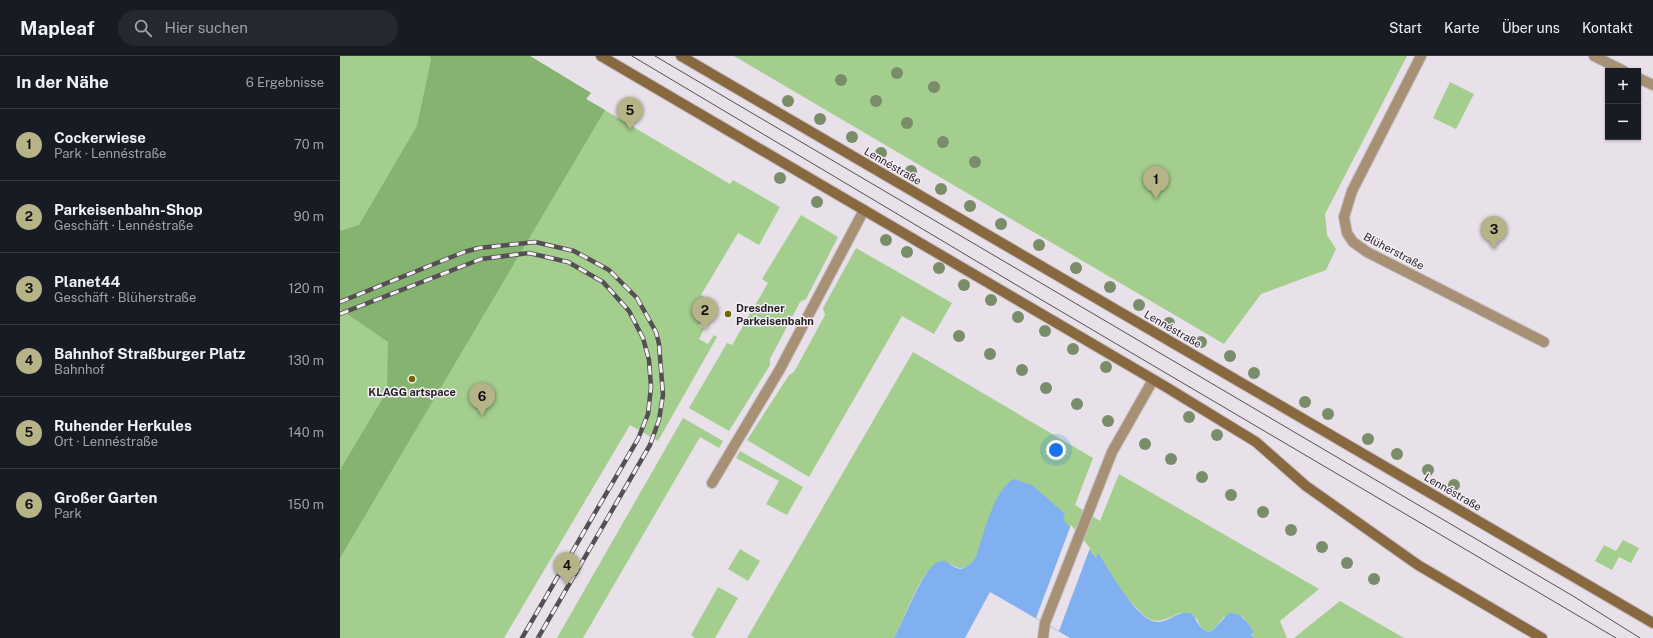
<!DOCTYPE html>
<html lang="de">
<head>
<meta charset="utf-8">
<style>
  body { margin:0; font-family:"Public Sans",sans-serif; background:#242831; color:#f1f3f6 }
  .controls { position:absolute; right:12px; top:12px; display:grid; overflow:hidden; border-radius:0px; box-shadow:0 1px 3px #0004 }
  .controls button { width:36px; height:36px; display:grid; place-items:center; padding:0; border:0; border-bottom:1px solid #363941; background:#171b24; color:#f1f3f6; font:20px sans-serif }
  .you { position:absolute; left:716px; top:394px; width:14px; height:14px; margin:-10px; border:3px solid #fff; border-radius:50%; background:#1a73e8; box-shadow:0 0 0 6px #1a73e833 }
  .badge { display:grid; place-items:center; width:26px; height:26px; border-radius:50%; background:#b6b487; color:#111; font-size:13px; font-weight:700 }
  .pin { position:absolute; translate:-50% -33px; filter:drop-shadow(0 1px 2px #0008) }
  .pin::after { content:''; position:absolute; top:21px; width:14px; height:12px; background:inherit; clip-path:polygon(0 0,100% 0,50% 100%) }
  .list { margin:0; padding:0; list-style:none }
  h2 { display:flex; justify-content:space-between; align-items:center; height:52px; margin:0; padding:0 16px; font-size:17px }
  h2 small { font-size:13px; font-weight:400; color:#9ea1a6 }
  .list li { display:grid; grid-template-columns:26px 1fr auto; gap:12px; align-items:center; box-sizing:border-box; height:72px; padding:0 16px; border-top:1px solid #363941 }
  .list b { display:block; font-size:15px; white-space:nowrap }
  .list p { margin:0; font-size:13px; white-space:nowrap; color:#9ea1a6 }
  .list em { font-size:13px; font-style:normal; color:#9ea1a6 }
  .icon { flex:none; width:22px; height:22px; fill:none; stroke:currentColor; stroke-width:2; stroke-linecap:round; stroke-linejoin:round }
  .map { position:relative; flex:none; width:1313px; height:582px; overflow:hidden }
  header { display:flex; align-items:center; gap:24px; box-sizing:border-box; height:56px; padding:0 20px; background:#171b24; border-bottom:1px solid #363941 }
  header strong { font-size:19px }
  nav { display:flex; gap:22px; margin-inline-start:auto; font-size:14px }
  .search { width:280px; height:36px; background:#242831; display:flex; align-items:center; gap:10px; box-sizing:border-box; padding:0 14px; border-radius:22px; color:#9ea1a6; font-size:15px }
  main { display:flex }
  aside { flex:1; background:#171b24 }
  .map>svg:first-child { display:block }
</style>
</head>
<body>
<header>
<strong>Mapleaf</strong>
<div class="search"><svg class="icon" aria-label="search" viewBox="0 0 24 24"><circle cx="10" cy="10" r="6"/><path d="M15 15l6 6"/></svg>Hier suchen</div>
<nav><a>Start</a><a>Karte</a><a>Über uns</a><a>Kontakt</a></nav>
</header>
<main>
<aside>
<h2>In der Nähe<small>6 Ergebnisse</small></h2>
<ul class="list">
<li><span class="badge">1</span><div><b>Cockerwiese</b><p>Park · Lennéstraße</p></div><em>70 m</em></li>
<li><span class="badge">2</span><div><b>Parkeisenbahn-Shop</b><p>Geschäft · Lennéstraße</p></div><em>90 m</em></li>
<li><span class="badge">3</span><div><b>Planet44</b><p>Geschäft · Blüherstraße</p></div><em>120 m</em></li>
<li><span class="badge">4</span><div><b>Bahnhof Straßburger Platz</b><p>Bahnhof</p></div><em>130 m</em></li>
<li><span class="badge">5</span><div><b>Ruhender Herkules</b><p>Ort · Lennéstraße</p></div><em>140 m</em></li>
<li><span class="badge">6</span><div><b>Großer Garten</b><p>Park</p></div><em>150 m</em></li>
</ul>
</aside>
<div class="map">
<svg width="1313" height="582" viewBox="0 0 1313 582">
  <rect width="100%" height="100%" fill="#e9e1ea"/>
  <g fill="#a3ce8e">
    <path d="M0 0H190L251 37 246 43 390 128 393 124 440 151 419 189 398 177 361 239 373 246 359 270 364 273 359 283 368 288 374 279 377 281 318 385 290 369 164 582H0Z"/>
    <path d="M394 0H1067L985 158 987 179 996 193 986 214 921 238 884 288Z"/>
    <path d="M1110 26 1134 38 1116 73 1093 62Z"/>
    <path d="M461 159 498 181 466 243 460 246 430 303V309L389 375 349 352 387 287 392 289 428 227 422 223Z"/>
    <path d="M516 192 612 247 594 278 562 260 469 421 407 384 449 319 454 316 485 259 483 252Z"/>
    <path d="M573 296 753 402 735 449 760 465 779 418 979 533 940 565 947 582H914L911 577 913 575 903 561H884L872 575 868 576 861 572 857 563 840 557C811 571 810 566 789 544L636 501C621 521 619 509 601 505 580 513 565 562 554 582H407Z"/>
    <path d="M343 362 383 385 379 392 360 381 243 582H217Z"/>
    <path d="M400 395 463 431 447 459 426 448 439 425 396 402Z"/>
    <path d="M1283 484 1299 492 1291 507 1279 501 1272 514 1255 505 1264 489 1276 495Z"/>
    <path d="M400 493 420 505 408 525 388 513Z"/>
    <path d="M378 531 398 542 375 582H355L351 579Z"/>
    <path d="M1000 545 1064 582H954Z"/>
  </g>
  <path fill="#85b370" d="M90 0H190L251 37 246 43 265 54 0 502V414L47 335 48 286 0 253V175L19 169 77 70 91 4Z"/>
  <path fill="#80b0ef" d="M674 423 692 429 725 458 723 463 756 502 758 497C769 513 797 566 818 566 831 566 838 553 852 558L861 572 868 576 872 575 889 557C902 557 907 566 914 576L911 578 914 582H730L650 536 625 582H554C564 564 581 517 596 507 612 497 615 529 636 501 643 480 654 433 674 423Z"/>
  <path fill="#e9e1ea" d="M731 469 750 492 719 575 696 562Z"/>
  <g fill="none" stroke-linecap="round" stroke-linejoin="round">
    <defs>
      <g id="lane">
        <path d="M1254 0 1284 15"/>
        <path d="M1298 22 1313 29"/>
        <path d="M372 427 440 313 524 154"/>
        <path d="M703 582 705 567 772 396 813 324"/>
      </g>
      <path id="street" d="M1081 0 1012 135 1004 161 1007 177 1013 186 1027 196 1204 286"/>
      <g id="secondary">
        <path d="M261 0 826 331 916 386 966 430 1078 509 1202 582"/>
        <path d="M341 0 1313 567"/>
      </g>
    </defs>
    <use href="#lane" stroke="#c5bec6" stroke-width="12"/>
    <use href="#street" stroke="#c5bec6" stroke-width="12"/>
    <use href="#secondary" stroke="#c5bec6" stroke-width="12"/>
    <use href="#lane" stroke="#a79175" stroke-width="10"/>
    <use href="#street" stroke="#a79175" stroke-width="10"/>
    <use href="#secondary" stroke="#88683e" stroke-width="10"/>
    <g stroke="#534f53" stroke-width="1">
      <path d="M292 0 695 240 1276 582"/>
      <path d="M315 0 1233 540 1300 582"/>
    </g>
    <defs>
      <g id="rail">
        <path d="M0 246 124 196 139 192 195 186 234 195 269 214 297 242 316 276 319 288 323 339 319 364 310 389 198 582"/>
        <path d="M0 258 141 203 189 197 228 206 263 226 289 255 303 282 309 304 311 331 308 358 298 383 182 582"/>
      </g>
    </defs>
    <use href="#rail" stroke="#534f53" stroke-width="4.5"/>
    <use href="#rail" stroke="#f6eef7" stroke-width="3" stroke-dasharray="9" stroke-linecap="butt"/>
  </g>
  <g fill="#7a8d69">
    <circle cx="557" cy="17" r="6"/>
    <circle cx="501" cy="24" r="6"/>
    <circle cx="594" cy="31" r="6"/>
    <circle cx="448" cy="45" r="6"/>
    <circle cx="536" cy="45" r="6"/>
    <circle cx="480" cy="63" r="6"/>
    <circle cx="567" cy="67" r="6"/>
    <circle cx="512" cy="81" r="6"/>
    <circle cx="603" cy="86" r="6"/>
    <circle cx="541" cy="97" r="6"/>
    <circle cx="635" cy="106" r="6"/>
    <circle cx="571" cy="115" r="6"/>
    <circle cx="440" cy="122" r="6"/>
    <circle cx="601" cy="133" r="6"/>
    <circle cx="477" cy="146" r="6"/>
    <circle cx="630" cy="150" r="6"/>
    <circle cx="661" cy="168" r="6"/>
    <circle cx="546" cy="184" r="6"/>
    <circle cx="699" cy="189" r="6"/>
    <circle cx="567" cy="196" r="6"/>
    <circle cx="599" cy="212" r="6"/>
    <circle cx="736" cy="212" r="6"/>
    <circle cx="624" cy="229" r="6"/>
    <circle cx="770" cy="231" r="6"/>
    <circle cx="651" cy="244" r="6"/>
    <circle cx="799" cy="249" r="6"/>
    <circle cx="678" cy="261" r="6"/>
    <circle cx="829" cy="267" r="6"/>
    <circle cx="705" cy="275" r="6"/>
    <circle cx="619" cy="280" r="6"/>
    <circle cx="861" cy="286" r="6"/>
    <circle cx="733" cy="293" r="6"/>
    <circle cx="650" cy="298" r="6"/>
    <circle cx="890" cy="300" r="6"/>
    <circle cx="766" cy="311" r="6"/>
    <circle cx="682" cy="314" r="6"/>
    <circle cx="914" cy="317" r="6"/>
    <circle cx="706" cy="332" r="6"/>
    <circle cx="965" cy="346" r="6"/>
    <circle cx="737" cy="348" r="6"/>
    <circle cx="988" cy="358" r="6"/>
    <circle cx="849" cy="361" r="6"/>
    <circle cx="768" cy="365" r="6"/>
    <circle cx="877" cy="379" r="6"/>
    <circle cx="1028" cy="383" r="6"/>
    <circle cx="805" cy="388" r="6"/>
    <circle cx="1057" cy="398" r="6"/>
    <circle cx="831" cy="403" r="6"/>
    <circle cx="1088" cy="414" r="6"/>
    <circle cx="862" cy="421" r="6"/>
    <circle cx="1114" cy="429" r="6"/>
    <circle cx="891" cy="439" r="6"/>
    <circle cx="923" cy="456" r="6"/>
    <circle cx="951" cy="474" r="6"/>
    <circle cx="982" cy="491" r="6"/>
    <circle cx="1007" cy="507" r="6"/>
    <circle cx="1034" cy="523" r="6"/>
  </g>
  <g fill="#6f6800" stroke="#f6eef7" stroke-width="1.5">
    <circle cx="388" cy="258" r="4"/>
    <circle cx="72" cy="323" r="4"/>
  </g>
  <g text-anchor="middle" stroke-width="3" stroke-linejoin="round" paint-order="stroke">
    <g font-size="11" fill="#221f22" stroke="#f6eef7">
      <text transform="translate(553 110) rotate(30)" y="4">Lennéstraße</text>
      <text transform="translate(1054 195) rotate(28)" y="4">Blüherstraße</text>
      <text transform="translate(833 273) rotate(30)" y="4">Lennéstraße</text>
      <text transform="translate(1113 436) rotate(30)" y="4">Lennéstraße</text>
    </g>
    <g font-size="11" font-weight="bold" fill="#221f22" stroke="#f6eef7" text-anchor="start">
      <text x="396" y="256">Dresdner<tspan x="396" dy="13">Parkeisenbahn</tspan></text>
      <text x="72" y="340" text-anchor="middle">KLAGG artspace</text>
    </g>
  </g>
</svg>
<div class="controls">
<button>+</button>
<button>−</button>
</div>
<div class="you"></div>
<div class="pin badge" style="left:816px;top:143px">1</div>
<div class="pin badge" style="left:365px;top:274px">2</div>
<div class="pin badge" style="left:1154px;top:193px">3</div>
<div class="pin badge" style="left:227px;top:529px">4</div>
<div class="pin badge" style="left:290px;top:74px">5</div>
<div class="pin badge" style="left:142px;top:360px">6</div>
</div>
</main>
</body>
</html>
